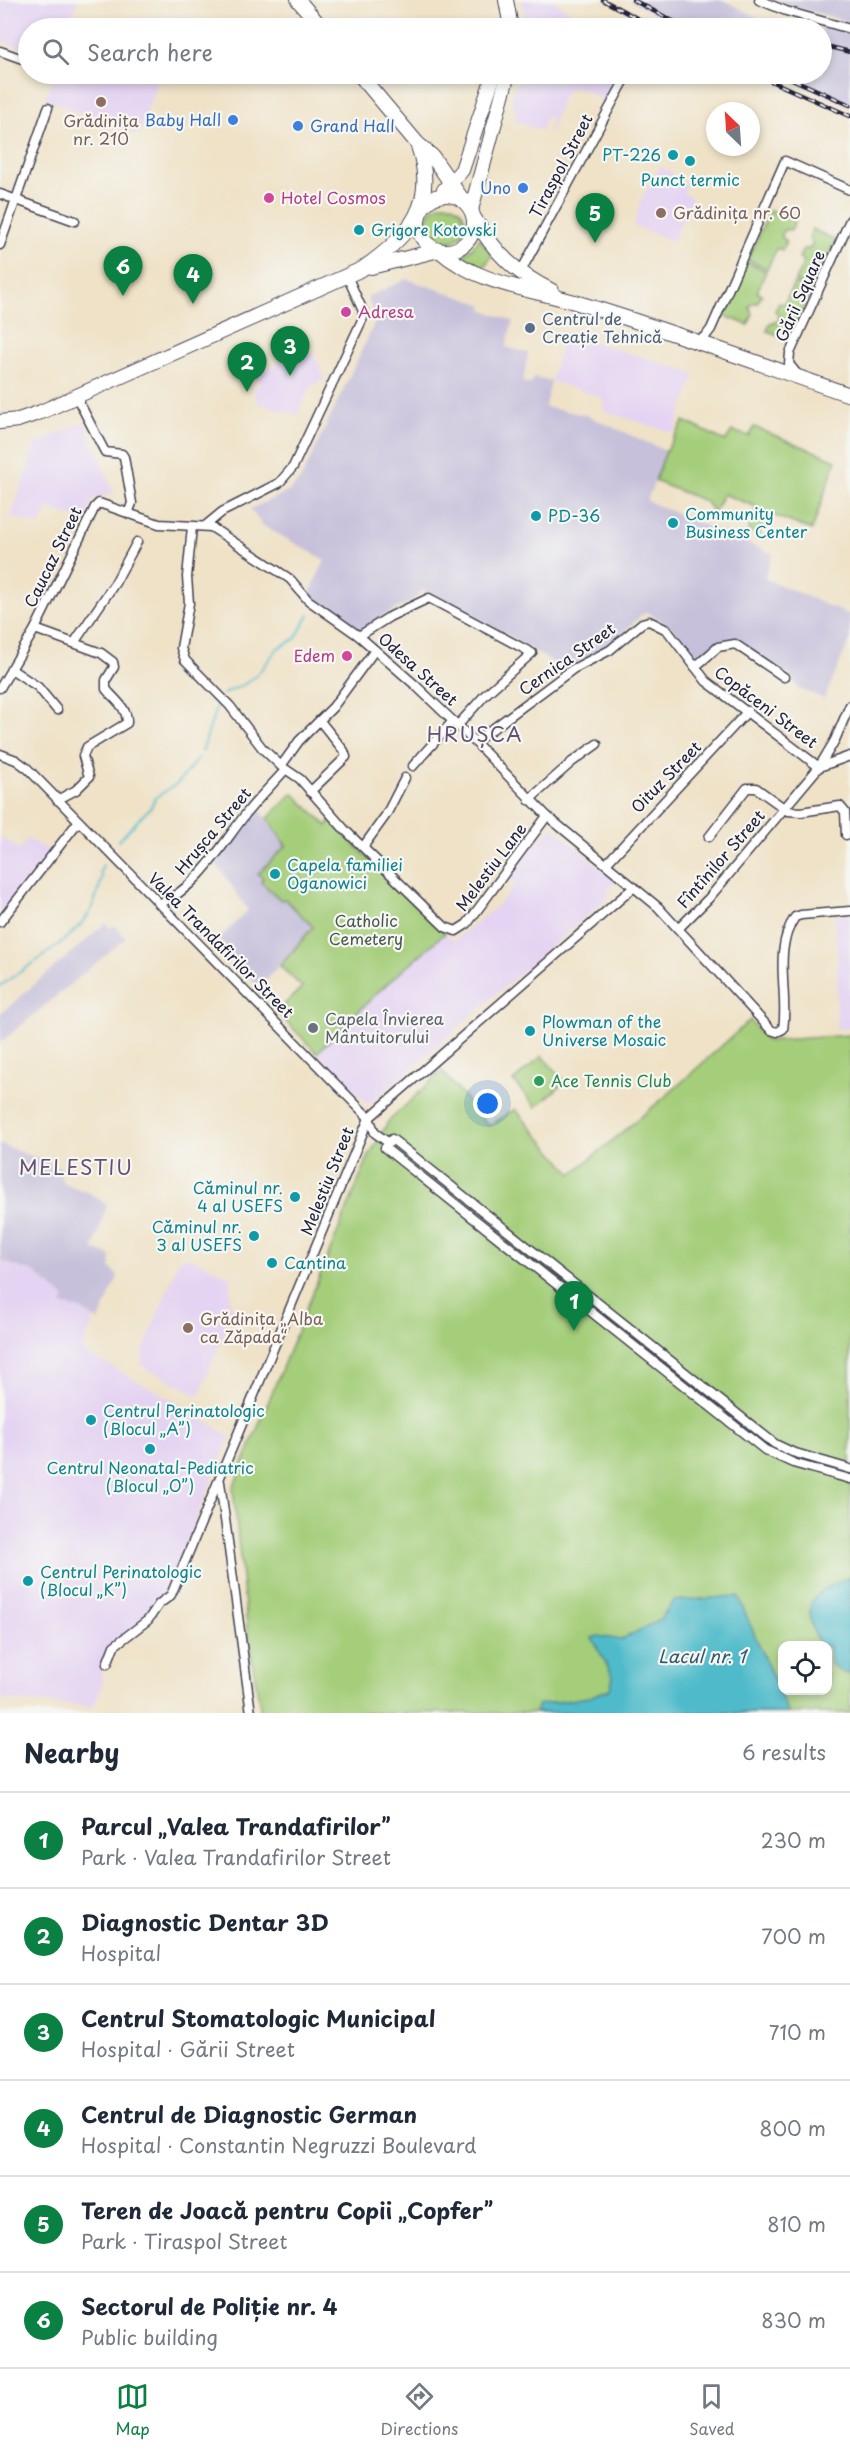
<!DOCTYPE html>
<html lang="en">
<head>
<meta charset="utf-8">
<style>
  body { margin:0; font-family:"Playpen Sans",sans-serif; background:#f2f2f3; color:#1f2937 }
  .controls { position:absolute; right:18px; bottom:18px; display:grid; overflow:hidden; border-radius:12px; box-shadow:0 3px 9px #0003 }
  .controls button { width:54px; height:54px; display:grid; place-items:center; padding:0; border:0; border-bottom:2px solid #e0e1e3; background:#fff; color:#1f2937; font:30px sans-serif }
  .compass { position:absolute; left:706px; top:102px; width:54px; height:54px; border-radius:50%; background:#fff; box-shadow:0 3px 9px #0003; rotate:335deg }
  .you { position:absolute; left:488px; top:1104px; width:21px; height:21px; margin:-15px; border:4px solid #fff; border-radius:50%; background:#1a73e8; box-shadow:0 0 0 9px #1a73e833 }
  .badge { display:grid; place-items:center; width:39px; height:39px; border-radius:50%; background:#0b8043; color:#fff; font-size:20px; font-weight:700 }
  .pin { position:absolute; translate:-50% -50px; filter:drop-shadow(0 2px 3px #0008) }
  .pin::after { content:''; position:absolute; top:32px; width:21px; height:18px; background:inherit; clip-path:polygon(0 0,100% 0,50% 100%) }
  .list { margin:0; padding:0; list-style:none }
  h2 { display:flex; justify-content:space-between; align-items:center; height:78px; margin:0; padding:0 24px; font-size:26px }
  h2 small { font-size:20px; font-weight:400; color:#747a83 }
  .list li { display:grid; grid-template-columns:39px 1fr auto; gap:18px; align-items:center; box-sizing:border-box; height:96px; padding:0 24px; border-top:2px solid #e0e1e3 }
  .list b { display:block; font-size:22px; white-space:nowrap }
  .list p { margin:0; font-size:20px; white-space:nowrap; color:#747a83 }
  .list em { font-size:20px; font-style:normal; color:#747a83 }
  .icon { flex:none; width:33px; height:33px; fill:none; stroke:currentColor; stroke-width:2; stroke-linecap:round; stroke-linejoin:round }
  .map { position:relative; flex:none; width:850px; height:1713px; overflow:hidden }
  .search { position:absolute; background:#fff; box-shadow:0 3px 9px #0003; left:18px; right:18px; top:18px; height:66px; display:flex; align-items:center; gap:15px; box-sizing:border-box; padding:0 21px; border-radius:33px; color:#747a83; font-size:22px }
  .sheet { height:654px; background:#fff }
  nav { display:flex; justify-content:space-around; align-items:center; box-sizing:border-box; height:84px; border-top:2px solid #e0e1e3; background:#fff; font-size:16px; color:#747a83 }
  nav a { display:grid; justify-items:center; gap:3px }
  nav .on { color:#0b8043 }
  .map>svg:first-child { display:block }
</style>
</head>
<body>
<div class="map">
<svg width="850" height="1713" viewBox="0 0 850 1713">
  <rect width="100%" height="100%" fill="#f6f6f2"/>
  <filter id="ink" filterUnits="userSpaceOnUse"><feTurbulence type="fractalNoise" baseFrequency=".0167" numOctaves="2"/><feDisplacementMap in="SourceGraphic" scale="12" xChannelSelector="R" yChannelSelector="G"/><feConvolveMatrix kernelMatrix="1 2 1 2 8 2 1 2 1" color-interpolation-filters="sRGB"/></filter>
  <filter id="wash" filterUnits="userSpaceOnUse"><feTurbulence type="fractalNoise" baseFrequency=".008" numOctaves="4" result="noise"/><feDisplacementMap in="SourceGraphic" scale="24" xChannelSelector="R" yChannelSelector="G"/><feGaussianBlur stdDeviation="1.35" result="paint"/><feColorMatrix in="noise" values="0 0 0 0 0 0 0 0 0 0 0 0 0 0 0 0 0 1.4 0 .05"/><feComposite in="paint" operator="in"/></filter>
  <g filter="url(#wash)">
    <rect width="100%" height="100%" fill="#efe2c7"/>
    <g fill="#e4d3f2">
      <path d="M0 0H78L67 28H28V51L0 40Z"/>
      <path d="M522 0H551L598 28H527Z"/>
      <path d="M55 74H160L138 135 45 99Z"/>
      <path d="M519 74H621L605 102 584 90 574 88 568 90 563 96 550 132 548 131 552 119 546 117 541 130 515 121 516 113 511 99Z"/>
      <path d="M660 167 673 173 671 177 687 184 683 193 692 198 673 241 634 226 641 200Z"/>
      <path d="M564 332 695 374 674 433 604 411V402L601 397 551 381Z"/>
      <path d="M279 335 290 359 312 351 325 379 311 386 297 415 258 403 253 388 260 385 255 374 284 361 274 338Z"/>
      <path d="M84 422 114 493 93 499 84 521 49 508 40 525 11 517 29 464V459L36 443Z"/>
      <path d="M553 827 616 882 607 891 610 895 369 1105 317 1053 378 992 445 933 454 941 499 904 515 886 508 880 530 849Z"/>
      <path d="M0 837 20 850 27 839 51 851 0 913Z"/>
      <path d="M850 914V1028L836 1029 838 960 834 915Z"/>
      <path d="M187 1257 231 1276 230 1301 233 1309 199 1396 141 1365 144 1349 179 1260Z"/>
      <path d="M0 1261 34 1272 65 1298 62 1304 80 1309 94 1318 82 1351 178 1403 230 1437 165 1594 156 1601 144 1619 111 1645 101 1668 103 1683 93 1707 5 1700 0 1703Z"/>
    </g>
    <g fill="#c6c0da">
      <path d="M629 0H723L780 28H682Z"/>
      <path d="M770 0H850V22Z"/>
      <path d="M811 24 850 34V106L779 74H822V28H804V26L809 27Z"/>
      <path d="M407 279 484 305 483 310 513 321 506 347 528 353 523 382 531 384 533 377 551 381 545 407 586 415 666 451 647 501 773 554 764 578 850 615V640L824 699 801 689 800 691 789 675 733 640 718 645 697 663 674 629 647 612 640 616 611 645 564 669 501 631 422 590 414 600 384 615 360 631 308 597 325 560 262 525 250 509 289 491 301 479 376 320 367 297Z"/>
      <path d="M258 807 286 845 261 882 281 900 284 899 313 927 259 988 219 939 248 910 216 863Z"/>
      <path d="M106 923 110 928 114 925 126 938 1 1042 0 1048V1014Z"/>
      <path d="M0 1144 64 1169 60 1176 65 1184 90 1193 107 1205 93 1249 111 1256 110 1267 118 1276 99 1321 80 1309 62 1305 65 1298 34 1272 0 1261Z"/>
    </g>
    <g fill="#a5ce7a" stroke="#64785a" stroke-width="1.5" fill-rule="evenodd">
      <circle cx="446" cy="223" r="19"/>
      <path d="M770 210 795 221 791 230 787 229 782 232V237L786 241 782 250 777 248 767 269 748 260Z"/>
      <path d="M812 229 835 240 813 289 795 281 804 261 799 258 803 249H809L813 244 809 238Z"/>
      <path d="M480 238 492 256 482 269 461 256 470 250Z"/>
      <path d="M747 262 766 271 757 292 762 295 757 303H753L749 307 753 314 748 325 723 315Z"/>
      <path d="M794 283 812 291 790 339 767 331 770 323 779 321V316L775 311 779 303 784 304Z"/>
      <path d="M684 421 725 441 732 431 749 436 754 427 836 460 812 530 767 513 759 535 748 530 757 507 723 494 714 513 705 501 655 481 666 451Z"/>
      <path d="M293 793 327 826 330 821 445 933 378 992 317 1053 277 1012 302 987 280 966 313 927 285 899 281 900 261 882 263 878 258 874 286 846 268 818Z"/>
      <path d="M750 1020 766 1041 850 1035V1713H261L248 1636 233 1488 368 1158 388 1122 442 1071 489 1126 515 1109 572 1174 673 1090ZM782 1646H828V1690H782Z"/>
      <path d="M542 1056 565 1082 536 1107 513 1081Z"/>
    </g>
    <g fill="#4fbbca" stroke="#386e82" stroke-width="1.5">
      <path d="M850 1577V1673C833 1671 828 1662 828 1646L820 1645C799 1606 810 1592 850 1577Z"/>
      <path d="M738 1596 788 1713H535L538 1705 589 1697 610 1689 613 1677 592 1638 598 1636 621 1640 659 1620 674 1601Z"/>
    </g>
    <g fill="none" stroke-linecap="round" stroke-linejoin="round">
      <g stroke="#4fbbca" stroke-width="2">
        <path d="M223 694 245 684 257 675 278 648 295 639 309 615"/>
        <path d="M202 752 218 702"/>
        <path d="M118 841 151 807 155 798 178 783 199 757"/>
        <path d="M0 986C25 968 75 938 90 912 95 901 99 889 102 877L100 873 103 865"/>
      </g>
    </g>
  </g>
  <g filter="url(#ink)">
    <g fill="none" stroke-linecap="round" stroke-linejoin="round">
      <defs>
        <g id="street">
          <path d="M759 0 786 11 850 29"/>
          <path d="M0 51 28 61"/>
          <path d="M0 194 75 221"/>
          <path d="M0 245 48 108"/>
          <path d="M520 273 628 74"/>
          <path d="M697 340 705 337 711 329 785 161 850 190"/>
          <path d="M797 374 789 364 790 353 850 220"/>
          <path d="M76 396 105 452 122 454 124 457 132 503 128 514"/>
          <path d="M205 526 222 512 279 483 293 467 363 318V311L347 276"/>
          <path d="M192 527 187 577 189 603 181 648 185 660 230 706 263 749 281 766 300 779 345 830 445 927 456 931 467 924 547 816"/>
          <path d="M35 629 101 653 113 662 114 667 106 680V689C114 699 128 708 127 723L87 747 83 756 89 777 76 790 57 800"/>
          <path d="M359 636 389 617 429 598 532 653 486 694 458 725"/>
          <path d="M74 643 115 583 137 542"/>
          <path d="M695 667 718 647 735 644 784 677"/>
          <path d="M11 669 38 687 57 710"/>
          <path d="M0 688 35 629 95 507 99 503 159 524 211 527 290 579 308 600 359 636 414 684 475 742 547 816 658 907 771 1030 777 1032 783 1029C789 992 772 951 795 917L801 915 850 911"/>
          <path d="M475 742 573 669 610 650 642 623 649 621 667 630 706 681 819 767 850 756"/>
          <path d="M0 754 16 760 27 768 369 1118 375 1133 389 1143"/>
          <path d="M281 766 299 741 333 707 375 650"/>
          <path d="M413 766 453 721"/>
          <path d="M310 792 346 757 344 751 320 721"/>
          <path d="M529 800 572 762 597 744"/>
          <path d="M709 837 747 788H756L788 811 801 812 840 806 845 812 846 835"/>
          <path d="M363 847 386 815 405 778"/>
          <path d="M606 864 748 711"/>
          <path d="M159 904C198 888 221 846 245 815 257 799 272 785 285 770"/>
          <path d="M0 922 78 822"/>
          <path d="M679 928 709 898 819 767 835 740 850 705"/>
          <path d="M850 1469 792 1452 775 1444 392 1139 385 1148 765 1450 793 1463 850 1479"/>
          <path d="M220 1482 251 1713"/>
          <path d="M107 1664 114 1646 148 1620 159 1604 171 1595 369 1118 634 887"/>
        </g>
        <g id="primary">
          <path d="M298 0 322 28"/>
          <path d="M506 0 511 28"/>
          <path d="M359 74 417 143 432 156 462 199"/>
          <path d="M444 190 462 170 494 74"/>
          <circle cx="446" cy="223" r="28"/>
          <path d="M471 210 508 74"/>
          <path d="M474 218C496 254 514 272 552 291"/>
          <path d="M371 267 439 250C477 284 531 289 578 303 669 330 759 364 850 395"/>
          <path d="M0 422 18 420 41 412 362 269C410 236 439 203 417 143"/>
        </g>
      </defs>
      <use href="#street" stroke="#413f50" stroke-width="11"/>
      <use href="#primary" stroke="#413f50" stroke-width="16"/>
      <use href="#street" stroke="#fff" stroke-width="8"/>
      <use href="#primary" stroke="#fff" stroke-width="14"/>
      <defs>
        <g id="rail">
          <path d="M603 0 655 28"/>
          <path d="M633 0 686 28"/>
          <path d="M769 26 775 28"/>
          <path d="M822 45 850 52"/>
          <path d="M755 74 850 116"/>
          <path d="M781 74 850 105"/>
        </g>
      </defs>
      <use href="#rail" stroke="#22223b" stroke-width="4.5"/>
      <use href="#rail" stroke="#f6f6f2" stroke-width="2" stroke-dasharray="7" stroke-linecap="butt"/>
    </g>
  </g>
  <g fill="#8d6e63" stroke="#f6f6f2" stroke-width="2">
    <circle cx="101" cy="102" r="6"/>
    <circle cx="661" cy="213" r="6"/>
    <circle cx="188" cy="1328" r="6"/>
  </g>
  <g fill="#3f7fe0" stroke="#f6f6f2" stroke-width="2">
    <circle cx="233" cy="120" r="6"/>
    <circle cx="298" cy="126" r="6"/>
    <circle cx="523" cy="188" r="6"/>
  </g>
  <g fill="#0f9aa8" stroke="#f6f6f2" stroke-width="2">
    <circle cx="673" cy="155" r="6"/>
    <circle cx="690" cy="161" r="6"/>
    <circle cx="359" cy="230" r="6"/>
    <circle cx="536" cy="516" r="6"/>
    <circle cx="673" cy="523" r="6"/>
    <circle cx="275" cy="874" r="6"/>
    <circle cx="530" cy="1031" r="6"/>
    <circle cx="295" cy="1197" r="6"/>
    <circle cx="254" cy="1236" r="6"/>
    <circle cx="272" cy="1263" r="6"/>
    <circle cx="91" cy="1420" r="6"/>
    <circle cx="150" cy="1449" r="6"/>
    <circle cx="28" cy="1581" r="6"/>
  </g>
  <g fill="#d1479c" stroke="#f6f6f2" stroke-width="2">
    <circle cx="269" cy="198" r="6"/>
    <circle cx="346" cy="312" r="6"/>
    <circle cx="347" cy="656" r="6"/>
  </g>
  <circle fill="#5c6f8a" stroke="#f6f6f2" stroke-width="2" cx="530" cy="328" r="6"/>
  <circle fill="#6b7280" stroke="#f6f6f2" stroke-width="2" cx="313" cy="1028" r="6"/>
  <circle fill="#2e9e5b" stroke="#f6f6f2" stroke-width="2" cx="539" cy="1081" r="6"/>
  <g text-anchor="middle" stroke-width="4.5" stroke-linejoin="round" paint-order="stroke">
    <g font-size="16" fill="#366cbe" stroke="#f6f6f2" text-anchor="end">
      <text x="221" y="126">Baby Hall</text>
      <text x="310" y="132" text-anchor="start">Grand Hall</text>
      <text x="511" y="194">Uno</text>
    </g>
    <g font-size="16" fill="#785e54" stroke="#f6f6f2" text-anchor="start">
      <text x="101" y="127" text-anchor="middle">Grădinița<tspan x="101" dy="18">nr. 210</tspan></text>
      <text x="673" y="219">Grădinița nr. 60</text>
      <text x="200" y="1325">Grădinița „Alba<tspan x="200" dy="18">ca Zăpada“</tspan></text>
    </g>
    <g font-size="16" fill="#0d838f" stroke="#f6f6f2" text-anchor="start">
      <text x="661" y="161" text-anchor="end">PT-226</text>
      <text x="690" y="186" text-anchor="middle">Punct termic</text>
      <text x="371" y="236">Grigore Kotovski</text>
      <text x="685" y="520">Community<tspan x="685" dy="18">Business Center</tspan></text>
      <text x="548" y="522">PD-36</text>
      <text x="287" y="871">Capela familiei<tspan x="287" dy="18">Oganowici</tspan></text>
      <text x="542" y="1028">Plowman of the<tspan x="542" dy="18">Universe Mosaic</tspan></text>
      <text x="283" y="1194" text-anchor="end">Căminul nr.<tspan x="283" dy="18">4 al USEFS</tspan></text>
      <text x="242" y="1233" text-anchor="end">Căminul nr.<tspan x="242" dy="18">3 al USEFS</tspan></text>
      <text x="284" y="1269">Cantina</text>
      <text x="103" y="1417">Centrul Perinatologic<tspan x="103" dy="18">(Blocul „A”)</tspan></text>
      <text x="150" y="1474" text-anchor="middle">Centrul Neonatal-Pediatric<tspan x="150" dy="18">(Blocul „O”)</tspan></text>
      <text x="40" y="1578">Centrul Perinatologic<tspan x="40" dy="18">(Blocul „K”)</tspan></text>
    </g>
    <g font-size="16" fill="#22223b" stroke="#f6f6f2">
      <text transform="translate(561 166) rotate(-62)" y="6">Tiraspol Street</text>
      <text transform="translate(800 296) rotate(-66)" y="6">Gării Square</text>
      <text transform="translate(53 557) rotate(-64)" y="6">Caucaz Street</text>
      <text transform="translate(567 659) rotate(-35)" y="6">Cernica Street</text>
      <text transform="translate(418 669) rotate(42)" y="6">Odesa Street</text>
      <text transform="translate(766 707) rotate(37)" y="6">Copăceni Street</text>
      <text transform="translate(666 777) rotate(-46)" y="6">Oituz Street</text>
      <text transform="translate(213 831) rotate(-50)" y="6">Hrușca Street</text>
      <text transform="translate(721 859) rotate(-49)" y="6">Fîntînilor Street</text>
      <text transform="translate(491 867) rotate(-53)" y="6">Melestiu Lane</text>
      <text transform="translate(221 945) rotate(45)" y="6">Valea Trandafirilor Street</text>
      <text transform="translate(327 1181) rotate(-68)" y="6">Melestiu Street</text>
    </g>
    <g font-size="16" fill="#b23c85" stroke="#f6f6f2" text-anchor="start">
      <text x="281" y="204">Hotel Cosmos</text>
      <text x="358" y="318">Adresa</text>
      <text x="335" y="662" text-anchor="end">Edem</text>
    </g>
    <g font-size="16" fill="#4e5e75" stroke="#f6f6f2" text-anchor="start">
      <text x="542" y="325">Centrul de<tspan x="542" dy="18">Creație Tehnică</tspan></text>
    </g>
    <g font-size="16" fill="#49564e" stroke="#f6f6f2">
      <text x="366" y="927">Catholic<tspan x="366" dy="18">Cemetery</tspan></text>
    </g>
    <g font-size="16" fill="#5b616d" stroke="#f6f6f2" text-anchor="start">
      <text x="325" y="1025">Capela Învierea<tspan x="325" dy="18">Mântuitorului</tspan></text>
    </g>
    <g font-size="16" fill="#27864d" stroke="#f6f6f2" text-anchor="start">
      <text x="551" y="1087">Ace Tennis Club</text>
    </g>
    <g font-size="18" font-style="italic" fill="#32586d" stroke="#f6f6f2">
      <text x="702" y="1663">Lacul nr. 1</text>
    </g>
    <g font-size="20" letter-spacing="1.5" fill="#635173" stroke="#f6f6f2">
      <text x="475" y="742">HRUȘCA</text>
      <text x="76" y="1175">MELESTIU</text>
    </g>
  </g>
</svg>
<div class="controls">
<button><svg class="icon" aria-label="locate" viewBox="0 0 24 24"><circle cx="12" cy="12" r="6"/><path d="M12 2v4M12 18v4M2 12h4M18 12h4"/></svg></button>
</div>
<svg class="compass" viewBox="-18 -18 36 36"><path d="M0-13l5 13h-10z" fill="#e53935"/><path d="M0 13l5-13h-10z" fill="#747a83"/></svg>
<div class="you"></div>
<div class="pin badge" style="left:574px;top:1331px">1</div>
<div class="pin badge" style="left:247px;top:392px">2</div>
<div class="pin badge" style="left:290px;top:376px">3</div>
<div class="pin badge" style="left:193px;top:304px">4</div>
<div class="pin badge" style="left:595px;top:243px">5</div>
<div class="pin badge" style="left:123px;top:296px">6</div>
<div class="search"><svg class="icon" aria-label="search" viewBox="0 0 24 24"><circle cx="10" cy="10" r="6"/><path d="M15 15l6 6"/></svg>Search here</div>
</div>
<section class="sheet">
<h2>Nearby<small>6 results</small></h2>
<ul class="list">
<li><span class="badge">1</span><div><b>Parcul „Valea Trandafirilor”</b><p>Park · Valea Trandafirilor Street</p></div><em>230 m</em></li>
<li><span class="badge">2</span><div><b>Diagnostic Dentar 3D</b><p>Hospital</p></div><em>700 m</em></li>
<li><span class="badge">3</span><div><b>Centrul Stomatologic Municipal</b><p>Hospital · Gării Street</p></div><em>710 m</em></li>
<li><span class="badge">4</span><div><b>Centrul de Diagnostic German</b><p>Hospital · Constantin Negruzzi Boulevard</p></div><em>800 m</em></li>
<li><span class="badge">5</span><div><b>Teren de Joacă pentru Copii „Copfer”</b><p>Park · Tiraspol Street</p></div><em>810 m</em></li>
<li><span class="badge">6</span><div><b>Sectorul de Poliție nr. 4</b><p>Public building</p></div><em>830 m</em></li>
</ul>
</section>
<nav>
<a class="on"><svg class="icon" aria-label="map" viewBox="0 0 24 24"><path d="M3 6l6-2 6 2 6-2v14l-6 2-6-2-6 2zM9 4v14M15 6v14"/></svg>Map</a>
<a><svg class="icon" aria-label="directions" viewBox="0 0 24 24"><path d="M12 3l9 9-9 9-9-9zM9 14v-3h6M13 9l2 2-2 2"/></svg>Directions</a>
<a><svg class="icon" aria-label="saved" viewBox="0 0 24 24"><path d="M7 4h10v16l-5-4-5 4z"/></svg>Saved</a>
</nav>
</body>
</html>
